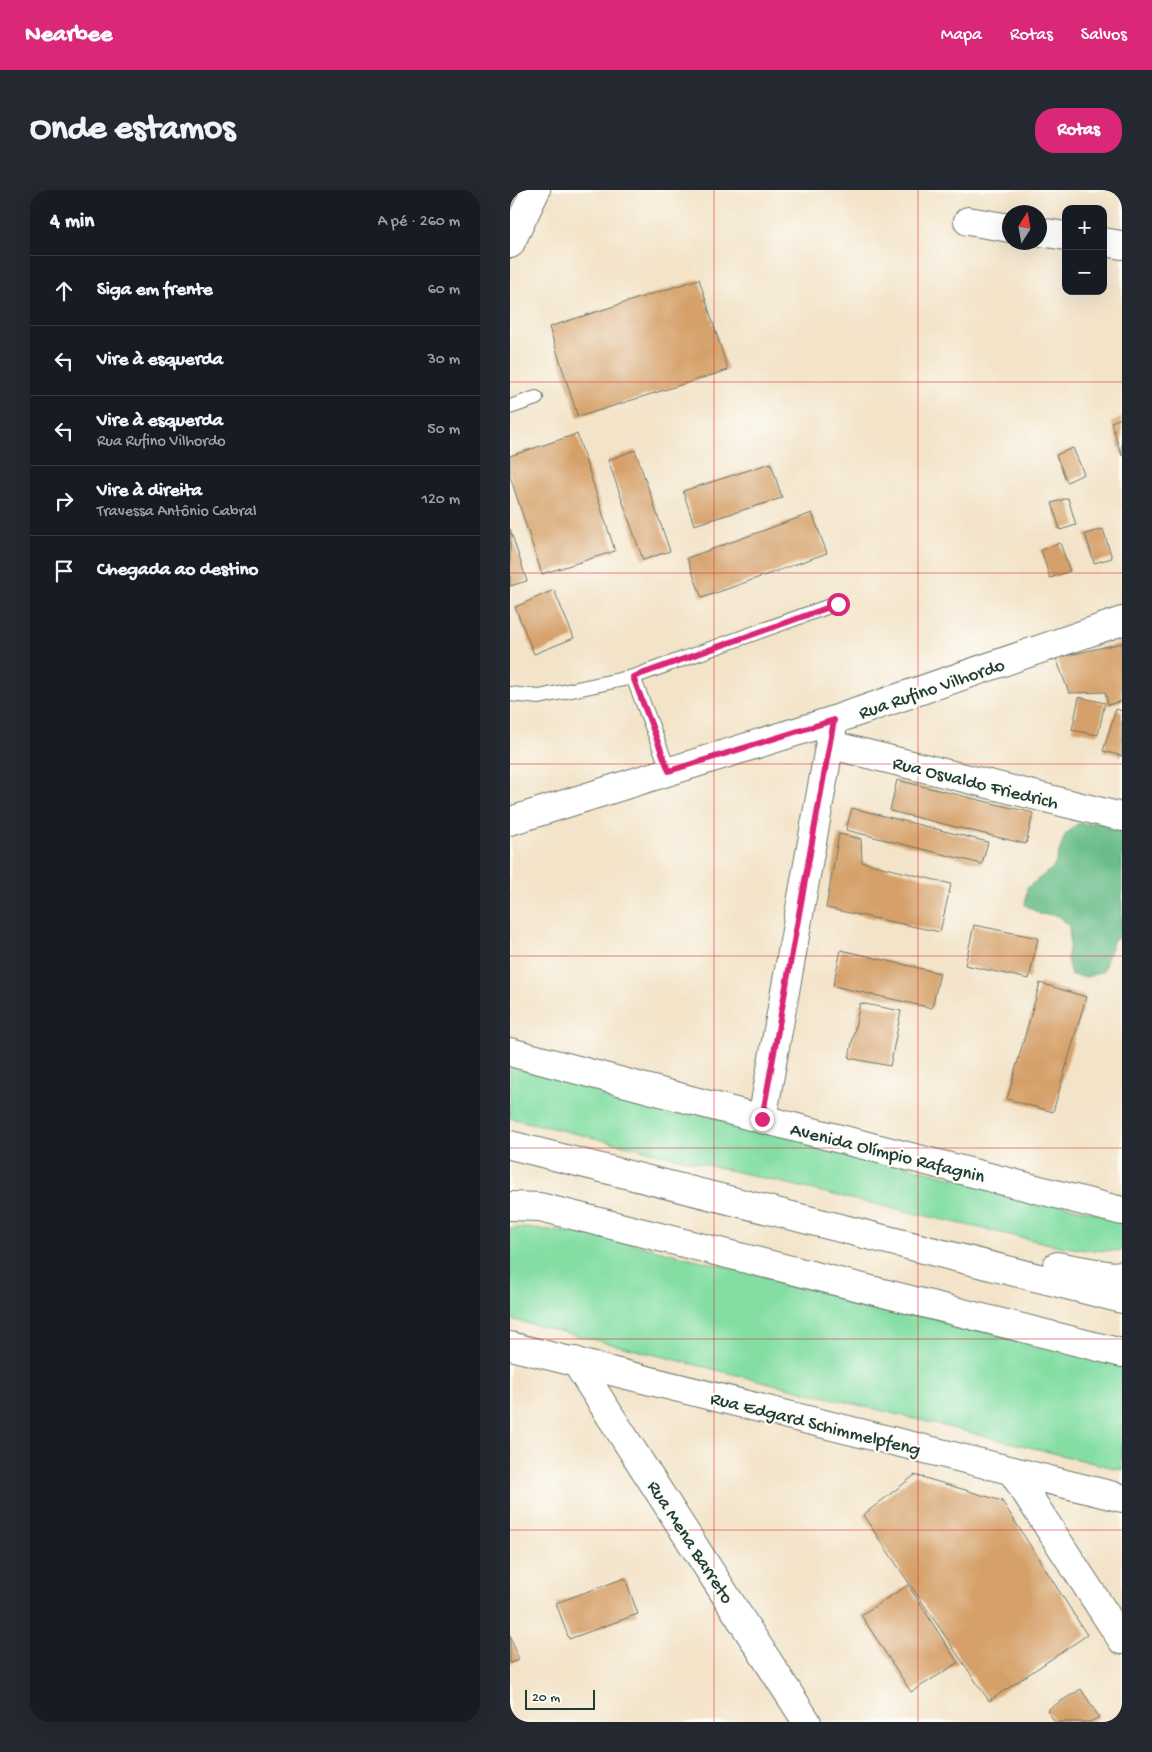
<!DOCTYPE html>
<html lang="pt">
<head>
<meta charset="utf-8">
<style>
  body { margin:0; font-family:"Gochi Hand",sans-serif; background:#242831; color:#f1f3f6 }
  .controls { position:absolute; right:15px; top:15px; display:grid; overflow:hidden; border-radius:10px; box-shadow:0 5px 20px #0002 }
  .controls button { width:45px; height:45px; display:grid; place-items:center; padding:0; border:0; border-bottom:1px solid #363941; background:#171b24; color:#f1f3f6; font:25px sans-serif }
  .compass { position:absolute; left:492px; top:15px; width:45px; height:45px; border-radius:50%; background:#171b24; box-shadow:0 5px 20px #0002; rotate:11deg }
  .scale { position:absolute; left:15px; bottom:12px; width:70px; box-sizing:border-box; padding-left:5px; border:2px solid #1f3d34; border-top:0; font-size:14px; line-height:18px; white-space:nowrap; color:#1f3d34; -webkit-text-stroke:4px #fdfcf7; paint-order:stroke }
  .stop { position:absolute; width:15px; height:15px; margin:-11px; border:4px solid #db2777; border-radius:50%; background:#fff }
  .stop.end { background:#db2777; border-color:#fff; box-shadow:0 1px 5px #0008 }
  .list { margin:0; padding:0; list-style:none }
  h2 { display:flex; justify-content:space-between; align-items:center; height:65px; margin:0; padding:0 20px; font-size:21px }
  h2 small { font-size:16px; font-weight:400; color:#9ea1a6 }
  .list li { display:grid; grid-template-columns:32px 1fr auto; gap:15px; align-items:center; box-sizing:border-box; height:70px; padding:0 20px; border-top:1px solid #363941 }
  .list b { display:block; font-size:19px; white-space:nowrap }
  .list p { margin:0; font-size:16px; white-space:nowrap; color:#9ea1a6 }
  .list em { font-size:16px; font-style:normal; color:#9ea1a6 }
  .icon { flex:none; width:28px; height:28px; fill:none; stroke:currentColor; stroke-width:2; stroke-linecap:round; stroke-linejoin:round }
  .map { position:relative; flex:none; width:612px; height:1532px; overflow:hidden; border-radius:20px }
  header { display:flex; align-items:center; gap:30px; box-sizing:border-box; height:70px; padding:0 25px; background:#db2777; color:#fff }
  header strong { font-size:24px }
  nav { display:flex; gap:28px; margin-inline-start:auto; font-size:18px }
  .intro { display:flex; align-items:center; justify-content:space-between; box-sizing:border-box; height:120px; padding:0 30px }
  h1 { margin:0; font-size:35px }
  .button { padding:12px 22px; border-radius:20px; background:#db2777; color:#fff; font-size:18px; font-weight:700 }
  main { display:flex; gap:30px; padding:0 30px }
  aside { flex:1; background:#171b24; border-radius:20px; box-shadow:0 5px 20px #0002 }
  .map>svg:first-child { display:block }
</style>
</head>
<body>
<header>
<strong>Nearbee</strong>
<nav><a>Mapa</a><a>Rotas</a><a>Salvos</a></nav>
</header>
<div class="intro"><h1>Onde estamos</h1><a class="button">Rotas</a></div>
<main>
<aside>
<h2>4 min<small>A pé · 260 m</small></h2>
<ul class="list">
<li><svg class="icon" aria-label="ahead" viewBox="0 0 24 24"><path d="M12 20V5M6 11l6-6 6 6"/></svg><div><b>Siga em frente</b></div><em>60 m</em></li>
<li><svg class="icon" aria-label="left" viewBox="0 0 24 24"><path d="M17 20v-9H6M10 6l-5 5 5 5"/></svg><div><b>Vire à esquerda</b></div><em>30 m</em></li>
<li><svg class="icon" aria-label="left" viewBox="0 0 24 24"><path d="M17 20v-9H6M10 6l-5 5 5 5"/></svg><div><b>Vire à esquerda</b><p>Rua Rufino Vilhordo</p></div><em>50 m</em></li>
<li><svg class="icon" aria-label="right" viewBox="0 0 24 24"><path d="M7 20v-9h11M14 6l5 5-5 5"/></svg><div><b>Vire à direita</b><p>Travessa Antônio Cabral</p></div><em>120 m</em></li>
<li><svg class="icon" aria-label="arrive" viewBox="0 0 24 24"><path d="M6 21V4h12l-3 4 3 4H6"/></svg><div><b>Chegada ao destino</b></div></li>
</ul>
</aside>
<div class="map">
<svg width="612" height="1532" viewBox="0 0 612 1532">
  <rect width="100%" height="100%" fill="#fdfcf7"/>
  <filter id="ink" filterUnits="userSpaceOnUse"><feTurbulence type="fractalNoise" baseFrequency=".02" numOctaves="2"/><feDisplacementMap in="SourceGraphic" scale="10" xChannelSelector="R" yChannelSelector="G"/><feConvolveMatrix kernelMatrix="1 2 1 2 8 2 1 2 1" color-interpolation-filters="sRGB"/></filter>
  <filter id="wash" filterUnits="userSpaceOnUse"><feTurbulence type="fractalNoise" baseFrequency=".0096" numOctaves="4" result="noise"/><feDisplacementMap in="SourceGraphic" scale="20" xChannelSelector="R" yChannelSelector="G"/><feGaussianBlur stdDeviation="1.12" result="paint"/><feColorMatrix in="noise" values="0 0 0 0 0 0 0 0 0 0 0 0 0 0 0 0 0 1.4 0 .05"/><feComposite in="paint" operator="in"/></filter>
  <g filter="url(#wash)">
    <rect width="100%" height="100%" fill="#f3e3c8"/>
    <g fill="#84dea4" stroke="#528e6c">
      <path d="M0 877 612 1030V1061L576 1060 549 1056 333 1007 0 928Z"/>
      <path d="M0 1038C35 1038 68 1043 102 1049L612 1174V1280L0 1129Z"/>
    </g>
    <path fill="#6bbd8a" stroke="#457d5f" d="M612 632V748L604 749 593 781 577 787 561 785 557 769 560 753 559 735 546 725 530 724 515 715 517 698 544 677 555 645 567 634Z"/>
    <g id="blocks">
      <g fill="#d5a069">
        <path d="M189 89 218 180 68 227 39 137Z"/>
        <path d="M612 228V266L601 232Z"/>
        <path d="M67 244 105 361 32 384 0 286V266Z"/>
        <path d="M563 258 574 284 557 292 546 265Z"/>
        <path d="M125 260 160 361 133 370 98 270Z"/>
        <path d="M261 273 272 308 184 335 173 301Z"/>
        <path d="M558 308 566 335 550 340 542 313Z"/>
        <path d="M302 323 317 363 192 408 177 368Z"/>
        <path d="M0 339 17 391 0 396Z"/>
        <path d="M593 339 602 368 584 373 575 344Z"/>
        <path d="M550 353 560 381 540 388 531 360Z"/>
        <path d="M44 400 64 448 24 464 5 417Z"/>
        <path d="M612 453V511L598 515 595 502 559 503 546 468Z"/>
        <path d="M569 507 595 513 588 545 562 540Z"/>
        <path d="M606 519 612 521V566L593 561Z"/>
        <path d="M387 590 523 623 516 654 380 621Z"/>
        <path d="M342 618 478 652 472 674 336 640Z"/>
        <path d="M329 644 351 649 352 672 441 694 430 742 316 718Z"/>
        <path d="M464 735 528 748 519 789 455 775Z"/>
        <path d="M331 760 430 783 422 818 323 796Z"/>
        <path d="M530 793 576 807 543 922 497 909Z"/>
        <path d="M350 813 391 821 380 876 339 868Z"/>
        <path d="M405 1285 492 1311 577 1445 479 1511 353 1325Z"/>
        <path d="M115 1388 128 1424 59 1449 46 1413Z"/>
        <path d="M398 1395 448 1473 401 1502 351 1425Z"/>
        <path d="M0 1445 9 1470 0 1473Z"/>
        <path d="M571 1499 589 1527 580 1532H545L537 1520Z"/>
      </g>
    </g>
  </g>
  <g filter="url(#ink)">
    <use href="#blocks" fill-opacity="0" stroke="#697768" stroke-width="1"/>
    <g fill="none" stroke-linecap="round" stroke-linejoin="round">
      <defs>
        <g id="service">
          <path d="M0 217 26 208"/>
          <path d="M123 487 328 413"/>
          <path d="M0 504 29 507 123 487 159 581"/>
        </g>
        <g id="minor">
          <path d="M458 31 500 38"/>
          <path d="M530 42 556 46"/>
          <path d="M593 52 612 55"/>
          <path d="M321 555 612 627"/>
          <path d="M0 631 324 530 612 431"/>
          <path d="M252 929 324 530"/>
          <path d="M0 1156 612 1308"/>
          <path d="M65 1171 297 1532"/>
          <path d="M502 1281 612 1450"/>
        </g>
        <path id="tertiary" d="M0 862 252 929 612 1021"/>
        <path id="secondary" d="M0 54 26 0"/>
        <g id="trunk">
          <path d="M0 955 612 1109"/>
          <path d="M0 1016 30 1017 612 1163"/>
          <path d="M547 1076 602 1086 612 1085"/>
        </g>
      </defs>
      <use href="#service" stroke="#697768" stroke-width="16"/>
      <use href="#minor" stroke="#697768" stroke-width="30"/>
      <use href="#tertiary" stroke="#697768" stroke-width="30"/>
      <use href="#secondary" stroke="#697768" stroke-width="30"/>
      <use href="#trunk" stroke="#697768" stroke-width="30"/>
      <use href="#service" stroke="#fff" stroke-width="14"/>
      <use href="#minor" stroke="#fff" stroke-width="28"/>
      <use href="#tertiary" stroke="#fff" stroke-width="28"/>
      <use href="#secondary" stroke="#fff" stroke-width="28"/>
      <use href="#trunk" stroke="#fff" stroke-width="28"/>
    </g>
  </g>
  <g fill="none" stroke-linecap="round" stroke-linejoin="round" filter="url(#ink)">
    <path stroke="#db2777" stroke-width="6" d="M252 929 324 530 159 581 123 487 328 414"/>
  </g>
  <path fill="none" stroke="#d62828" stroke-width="1" stroke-opacity="0.55" d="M204 0V1532M408 0V1532M0 192H612M0 383H612M0 574H612M0 766H612M0 958H612M0 1149H612M0 1340H612"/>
  <g text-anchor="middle" stroke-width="4.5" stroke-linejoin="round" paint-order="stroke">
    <g font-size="19" fill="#1f3d34" stroke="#fdfcf7">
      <text transform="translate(421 497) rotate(-19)" y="7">Rua Rufino Vilhordo</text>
      <text transform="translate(466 591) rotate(14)" y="7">Rua Osvaldo Friedrich</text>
      <text transform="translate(378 961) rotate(14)" y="7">Avenida Olímpio Rafagnin</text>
      <text transform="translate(306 1232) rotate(14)" y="7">Rua Edgard Schimmelpfeng</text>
      <text transform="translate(182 1351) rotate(57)" y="7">Rua Mena Barreto</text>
    </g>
  </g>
</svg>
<div class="controls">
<button>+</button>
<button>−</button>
</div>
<svg class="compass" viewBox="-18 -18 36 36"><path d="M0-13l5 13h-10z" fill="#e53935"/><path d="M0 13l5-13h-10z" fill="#9ea1a6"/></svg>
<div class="scale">20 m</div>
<div class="stop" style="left:328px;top:414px"></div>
<div class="stop end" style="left:252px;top:929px"></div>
</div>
</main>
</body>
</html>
